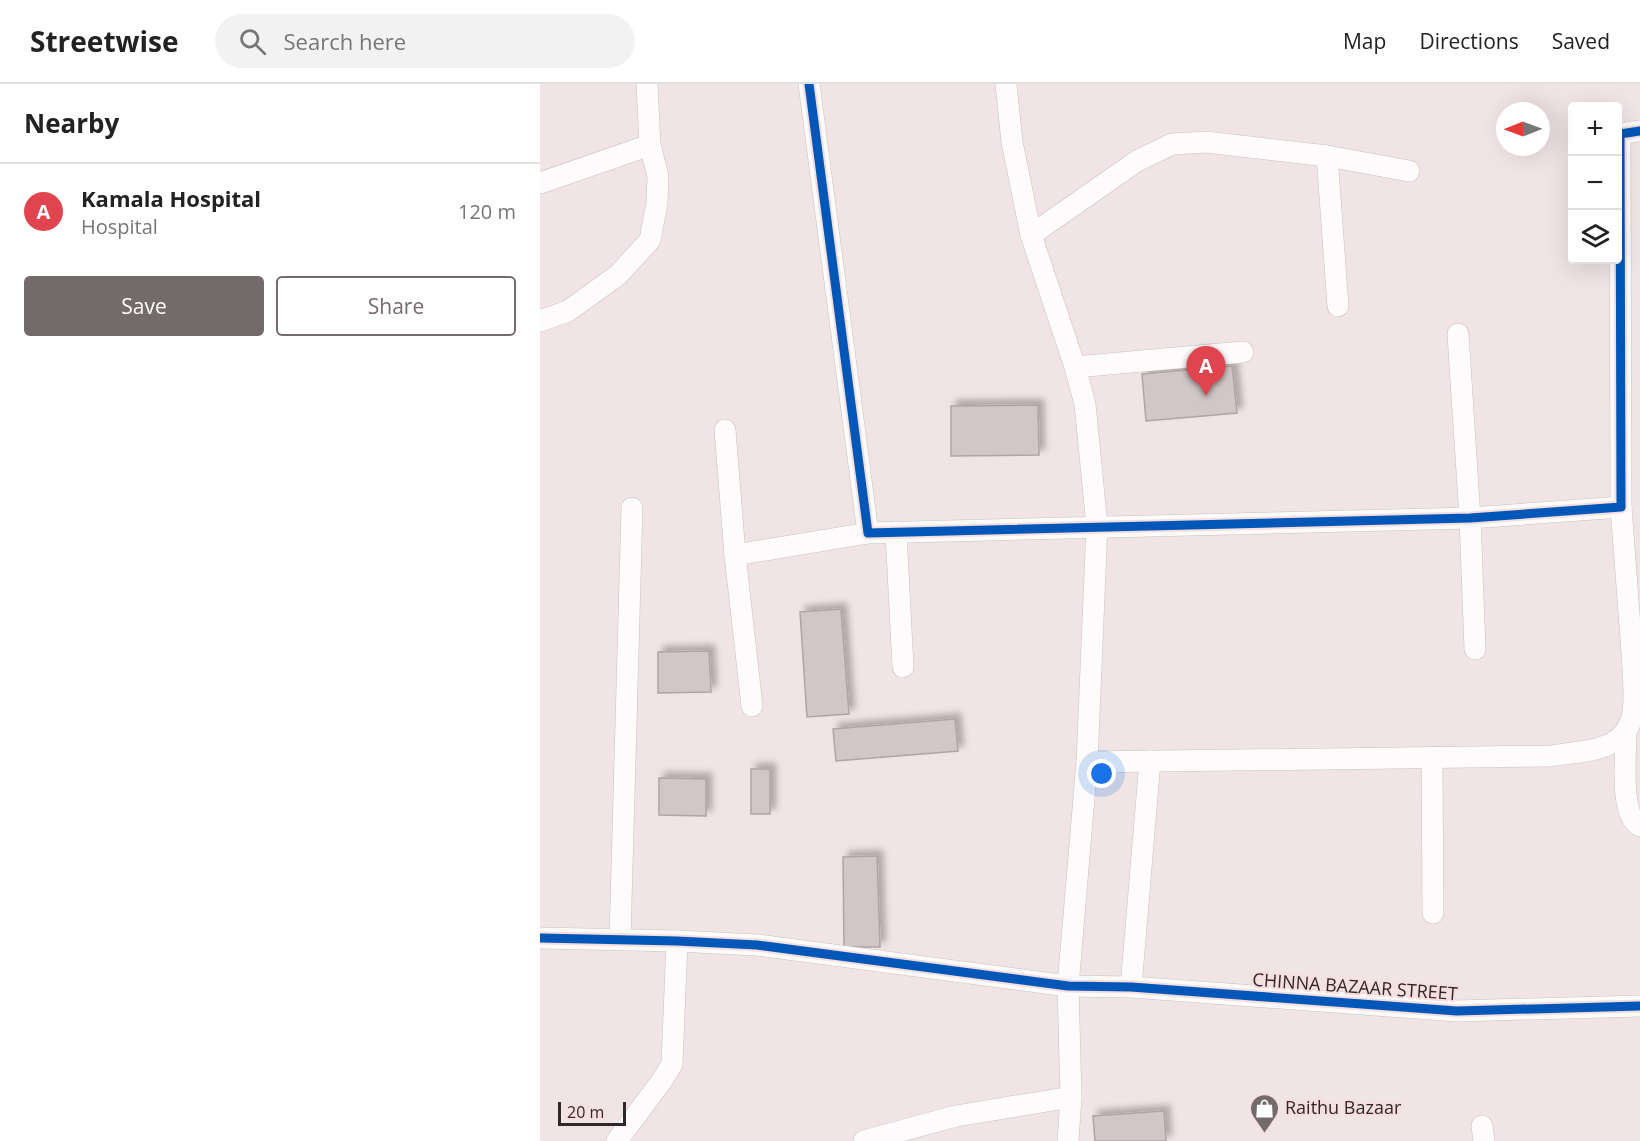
<!DOCTYPE html>
<html lang="en">
<head>
<meta charset="utf-8">
<style>
  body { margin:0; font-family:"Open Sans",sans-serif; background:#f2f2f2; color:#222 }
  .controls { position:absolute; right:18px; top:18px; display:grid; overflow:hidden; border-radius:6px; box-shadow:0 6px 24px #0002 }
  .controls button { width:54px; height:54px; display:grid; place-items:center; padding:0; border:0; border-bottom:2px solid #e0e0e0; background:#fff; color:#222; font:30px sans-serif }
  .compass { position:absolute; left:956px; top:18px; width:54px; height:54px; border-radius:50%; background:#fff; box-shadow:0 6px 24px #0002; rotate:269deg }
  .scale { position:absolute; left:18px; bottom:15px; width:68px; box-sizing:border-box; padding-left:6px; border:3px solid #302828; border-top:0; font-size:16px; line-height:21px; white-space:nowrap; color:#302828; -webkit-text-stroke:4px #f6dede; paint-order:stroke }
  .you { position:absolute; left:562px; top:690px; width:21px; height:21px; margin:-15px; border:4px solid #fff; border-radius:50%; background:#1a73e8; box-shadow:0 0 0 9px #1a73e833 }
  .badge { display:grid; place-items:center; width:39px; height:39px; border-radius:50%; background:#736a6a; color:#fff; font-size:20px; font-weight:700 }
  .pin { position:absolute; translate:-50% -50px; filter:drop-shadow(0 2px 3px #0008) }
  .pin::after { content:''; position:absolute; top:32px; width:21px; height:18px; background:inherit; clip-path:polygon(0 0,100% 0,50% 100%) }
  .list { margin:0; padding:0; list-style:none }
  h2 { display:flex; justify-content:space-between; align-items:center; height:78px; margin:0; padding:0 24px; font-size:26px }
  h2 small { font-size:20px; font-weight:400; color:#767676 }
  .list li { display:grid; grid-template-columns:39px 1fr auto; gap:18px; align-items:center; box-sizing:border-box; height:96px; padding:0 24px; border-top:2px solid #e0e0e0 }
  .list b { display:block; font-size:22px; white-space:nowrap }
  .list p { margin:0; font-size:20px; white-space:nowrap; color:#767676 }
  .list em { font-size:20px; font-style:normal; color:#767676 }
  .actions { display:flex; gap:12px; padding:18px 24px }
  .actions a { flex:1; padding:14px 0; border:2px solid #736a6a; border-radius:6px; text-align:center; font-size:21px; color:#736a6a }
  .actions .main { background:#736a6a; color:#fff }
  .icon { flex:none; width:33px; height:33px; fill:none; stroke:currentColor; stroke-width:2; stroke-linecap:round; stroke-linejoin:round }
  .map { position:relative; flex:none; width:1100px; height:1057px; overflow:hidden }
  header { display:flex; align-items:center; gap:36px; box-sizing:border-box; height:84px; padding:0 30px; background:#fff; border-bottom:2px solid #e0e0e0 }
  header strong { font-size:28px }
  nav { display:flex; gap:33px; margin-inline-start:auto; font-size:21px }
  .search { width:420px; height:54px; background:#f2f2f2; display:flex; align-items:center; gap:15px; box-sizing:border-box; padding:0 21px; border-radius:33px; color:#767676; font-size:22px }
  main { display:flex }
  aside { flex:1; background:#fff }
  .map>svg:first-child { display:block }
</style>
</head>
<body>
<header>
<strong>Streetwise</strong>
<div class="search"><svg class="icon" aria-label="search" viewBox="0 0 24 24"><circle cx="10" cy="10" r="6"/><path d="M15 15l6 6"/></svg>Search here</div>
<nav><a>Map</a><a>Directions</a><a>Saved</a></nav>
</header>
<main>
<aside>
<h2>Nearby<small></small></h2>
<ul class="list">
<li><span class="badge" style="background:#e0444e">A</span><div><b>Kamala Hospital</b><p>Hospital</p></div><em>120 m</em></li>
</ul>
<div class="actions"><a class="main">Save</a><a>Share</a></div>
</aside>
<div class="map">
<svg width="1100" height="1057" viewBox="0 0 1100 1057">
  <defs>
    <filter id="shadow"><feDropShadow dx="5.5" dy="-5.5" stdDeviation="3" flood-color="#0004"/></filter>
  </defs>
  <rect width="100%" height="100%" fill="#f0e4e4"/>
  <g fill="#d1c7c7" stroke="#afa5a5" stroke-width="1.5" filter="url(#shadow)">
    <path d="M692 282 697 329 606 337 602 290Z"/>
    <path d="M498 321 499 371 411 372V322Z"/>
    <path d="M301 525 309 630 267 633 260 528Z"/>
    <path d="M169 567 171 608 118 609V568Z"/>
    <path d="M415 635 418 667 296 677 293 645Z"/>
    <rect x="211" y="685" width="19" height="45"/>
    <path d="M119 694 166 695V732L119 731Z"/>
    <path d="M337 772 340 863H304L303 773Z"/>
    <path d="M624 1027 626 1057H555L553 1032Z"/>
  </g>
  <g fill="none" stroke-linecap="round" stroke-linejoin="round">
    <defs>
      <g id="minor">
        <path d="M269 0 328 449 930 434 1081 423 1080 50 1100 47"/>
        <path d="M466 0 472 58 491 151 535 283 545 320 557 442 547 678 528 902 531 1013 528 1057"/>
        <path d="M787 72 798 222"/>
        <path d="M0 99 110 61"/>
        <path d="M491 151 597 77 632 60 666 58 787 72 869 87"/>
        <path d="M0 237 28 227 78 191 110 156 117 119 118 92 110 61 107 0"/>
        <path d="M918 250 930 434 935 565"/>
        <path d="M535 283 703 268"/>
        <path d="M185 346 195 471"/>
        <path d="M1081 423 1093 582H1100"/>
        <path d="M356 448 363 583"/>
        <path d="M212 622 195 471 328 449"/>
        <path d="M1086 649C1086 671 1079 732 1100 742"/>
        <path d="M892 673 893 829"/>
        <path d="M547 678 1010 672C1041 667 1083 669 1092 633 1096 618 1093 597 1093 582"/>
        <path d="M0 854 137 857 217 861 528 902 591 903 917 927 1100 922"/>
        <path d="M80 855 92 424"/>
        <path d="M591 903 610 677"/>
        <path d="M942 1042 944 1057"/>
        <path d="M77 1057 123 995 132 980 137 857"/>
        <path d="M324 1057 416 1032 531 1013"/>
      </g>
    </defs>
    <use href="#minor" stroke="#cbc1c1" stroke-width="22"/>
    <use href="#minor" stroke="#fdfbfb" stroke-width="21"/>
    <defs>
      <g id="cycleway">
        <path d="M269 0 328 449 930 434 1081 423 1080 50 1100 47"/>
        <path d="M0 854 137 857 217 861 528 902 591 903 917 927 1100 922"/>
      </g>
    </defs>
    <use href="#cycleway" stroke="#f6dede" stroke-width="13"/>
    <use href="#cycleway" stroke="#0057b8" stroke-width="9"/>
  </g>
  <defs>
    <symbol id="shop-pin" viewBox="-11 -11 22 30"><path d="M0 17L-7.5 6A9.5 9.5 0 1 1 7.5 6Z" fill="#736a6a" stroke="#f6dede"/><path d="M-5-2.5h2.3a2.7 3.5 0 0 1 5.4 0H5L5.5 6h-11ZM-1.5-2.5h3a1.5 2.3 0 0 0-3 0Z" fill="#fff"/></symbol>
  </defs>
  <g fill-rule="evenodd">
    <use href="#shop-pin" x="708" y="1008" width="33" height="45"/>
  </g>
  <g text-anchor="middle" stroke-width="4.5" stroke-linejoin="round" paint-order="stroke">
    <g font-size="18" fill="#302828" stroke="#f6dede">
      <text transform="translate(815 903) rotate(4)" y="6">CHINNA BAZAAR STREET</text>
    </g>
    <g font-size="18" fill="#302828" stroke="#f6dede" text-anchor="start">
      <text x="745" y="1030">Raithu Bazaar</text>
    </g>
  </g>
</svg>
<div class="controls">
<button>+</button>
<button>−</button>
<button><svg class="icon" aria-label="layers" viewBox="0 0 24 24"><path d="M12 4l9 5-9 5-9-5zM3 14l9 5 9-5"/></svg></button>
</div>
<svg class="compass" viewBox="-18 -18 36 36"><path d="M0-13l5 13h-10z" fill="#e53935"/><path d="M0 13l5-13h-10z" fill="#767676"/></svg>
<div class="scale">20 m</div>
<div class="you"></div>
<div class="pin badge" style="left:666px;top:312px;background:#e0444e">A</div>
</div>
</main>
</body>
</html>
